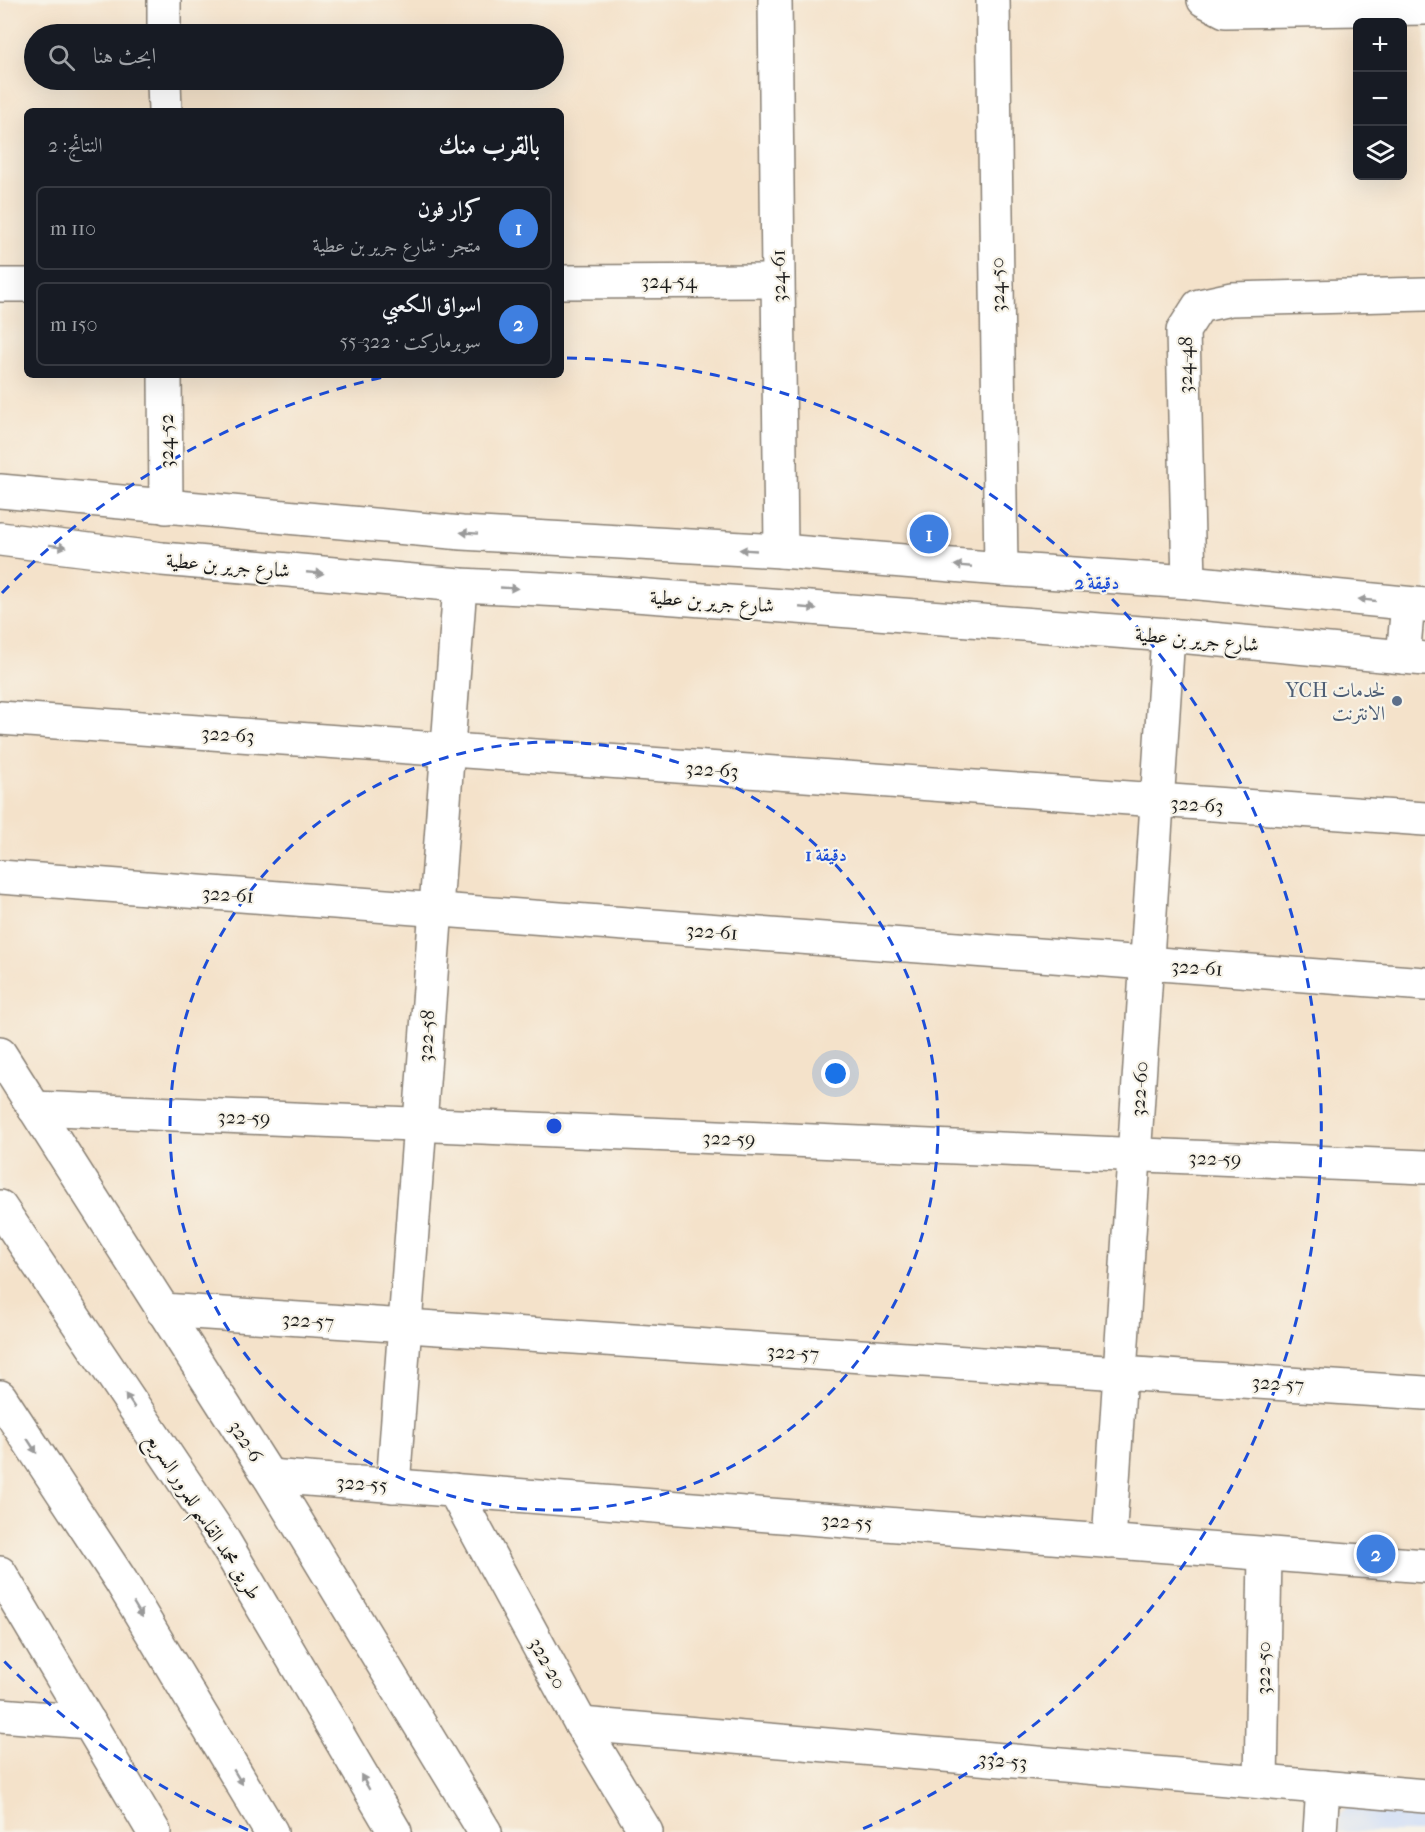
<!DOCTYPE html>
<html lang="ar">
<head>
<meta charset="utf-8">
<style>
  body { margin:0; font-family:"IM FELL French Canon",Amiri,serif; background:#242831; color:#f1f3f6; direction:rtl }
  .controls { position:absolute; right:18px; top:18px; display:grid; overflow:hidden; border-radius:9px; box-shadow:0 6px 24px #0002 }
  .controls button { width:54px; height:54px; display:grid; place-items:center; padding:0; border:0; border-bottom:2px solid #363941; background:#171b24; color:#f1f3f6; font:30px sans-serif }
  .you { position:absolute; left:836px; top:1074px; width:21px; height:21px; margin:-15px; border:4px solid #fff; border-radius:50%; background:#1a73e8; box-shadow:0 0 0 9px #1a73e833 }
  .badge { display:grid; place-items:center; width:39px; height:39px; border-radius:50%; background:#1f6fb2; color:#fff; font-size:20px; font-weight:700 }
  .pin { position:absolute; translate:-50% -50%; border:3px solid #fff; box-shadow:0 2px 6px #0006 }
  .list { margin:0; padding:0; list-style:none }
  h2 { display:flex; justify-content:space-between; align-items:center; height:78px; margin:0; padding:0 24px; font-size:26px }
  h2 small { font-size:20px; font-weight:400; color:#9ea1a6 }
  .list li { display:grid; grid-template-columns:39px 1fr auto; gap:18px; align-items:center; box-sizing:border-box; height:84px; margin:0 12px 12px; padding:0 12px; border:2px solid #363941; border-radius:9px }
  .list b { display:block; font-size:22px; white-space:nowrap }
  .list p { margin:0; font-size:20px; white-space:nowrap; color:#9ea1a6 }
  .list em { font-size:20px; font-style:normal; color:#9ea1a6 }
  .icon { flex:none; width:33px; height:33px; fill:none; stroke:currentColor; stroke-width:2; stroke-linecap:round; stroke-linejoin:round }
  .map { position:relative; flex:none; width:1425px; height:1832px; overflow:hidden; direction:ltr }
  .search { position:absolute; background:#171b24; box-shadow:0 6px 24px #0002; left:24px; top:24px; width:540px; height:66px; display:flex; align-items:center; gap:15px; box-sizing:border-box; padding:0 21px; border-radius:33px; color:#9ea1a6; font-size:22px }
  .panel { position:absolute; background:#171b24; box-shadow:0 6px 24px #0002; left:24px; top:108px; width:540px; height:270px; border-radius:9px; direction:rtl }
  .map>svg:first-child { display:block }
</style>
</head>
<body>
<div class="map">
<svg width="1425" height="1832" viewBox="0 0 1425 1832">
  <rect width="100%" height="100%" fill="#f7f3e8"/>
  <filter id="ink" filterUnits="userSpaceOnUse"><feTurbulence type="fractalNoise" baseFrequency=".0167" numOctaves="2"/><feDisplacementMap in="SourceGraphic" scale="12" xChannelSelector="R" yChannelSelector="G"/><feConvolveMatrix kernelMatrix="1 2 1 2 8 2 1 2 1" color-interpolation-filters="sRGB"/></filter>
  <filter id="wash" filterUnits="userSpaceOnUse"><feTurbulence type="fractalNoise" baseFrequency=".008" numOctaves="4" result="noise"/><feDisplacementMap in="SourceGraphic" scale="24" xChannelSelector="R" yChannelSelector="G"/><feGaussianBlur stdDeviation="1.35" result="paint"/><feColorMatrix in="noise" values="0 0 0 0 0 0 0 0 0 0 0 0 0 0 0 0 0 1.4 0 .05"/><feComposite in="paint" operator="in"/></filter>
  <g filter="url(#wash)">
    <rect width="100%" height="100%" fill="#f4e2ca"/>
    <path fill="#cbdbf9" d="M1351 1802 1425 1808V1832H1338L1340 1815Z"/>
  </g>
  <g filter="url(#ink)">
    <g fill="none" stroke-linecap="round" stroke-linejoin="round">
      <defs>
        <g id="minor">
          <path d="M164 0V34"/>
          <path d="M775 0 781 551"/>
          <path d="M993 0 1001 569"/>
          <path d="M1204 0 1225 11 1425 8"/>
          <path d="M164 80 165 111"/>
          <path d="M561 282 777 281"/>
          <path d="M0 285H27"/>
          <path d="M165 375 166 507"/>
          <path d="M0 491 462 533 781 551 1001 569 1189 582 1425 605"/>
          <path d="M0 539 162 559 460 585 581 591 757 604 1168 635 1425 659"/>
          <path d="M1189 582 1183 331 1199 306 1231 299 1425 294"/>
          <path d="M1403 657 1408 604"/>
          <path d="M0 718 1425 819"/>
          <path d="M0 877 1425 984"/>
          <path d="M0 1054 269 1476 485 1832"/>
          <path d="M34 1108 1425 1167"/>
          <path d="M162 1310 1425 1393"/>
          <path d="M269 1476 1425 1566"/>
          <path d="M393 1486 460 585"/>
          <path d="M454 1490 581 1724 646 1832"/>
          <path d="M1109 1542 1168 635"/>
          <path d="M0 1573 154 1832"/>
          <path d="M0 1715 89 1722"/>
          <path d="M581 1724 1425 1796"/>
          <path d="M1261 1782 1265 1554"/>
          <path d="M1320 1832 1323 1787"/>
        </g>
        <g id="motorway">
          <path d="M0 1207 222 1538 395 1832"/>
          <path d="M0 1397 121 1581 271 1832"/>
        </g>
      </defs>
      <use href="#minor" stroke="#887f73" stroke-width="36"/>
      <use href="#motorway" stroke="#887f73" stroke-width="36"/>
      <use href="#minor" stroke="#fff" stroke-width="33"/>
      <use href="#motorway" stroke="#fff" stroke-width="33"/>
    </g>
    <defs><path id="oneway-solid" d="M-6-.8H1V-3.2L6.5 0L1 3.2V.8H-6Z" transform="scale(1.5)"/></defs>
    <g fill="#999">
      <use href="#oneway-solid" transform="translate(469 533) rotate(-176)"/>
      <use href="#oneway-solid" transform="translate(58 546) rotate(7)"/>
      <use href="#oneway-solid" transform="translate(748 550) rotate(-177)"/>
      <use href="#oneway-solid" transform="translate(963 566) rotate(-175)"/>
      <use href="#oneway-solid" transform="translate(315 573) rotate(5)"/>
      <use href="#oneway-solid" transform="translate(509 588) rotate(3)"/>
      <use href="#oneway-solid" transform="translate(1367 600) rotate(-174)"/>
      <use href="#oneway-solid" transform="translate(808 608) rotate(5)"/>
      <use href="#oneway-solid" transform="translate(130 1401) rotate(-124)"/>
      <use href="#oneway-solid" transform="translate(32 1446) rotate(57)"/>
      <use href="#oneway-solid" transform="translate(138 1610) rotate(59)"/>
      <use href="#oneway-solid" transform="translate(238 1777) rotate(59)"/>
      <use href="#oneway-solid" transform="translate(365 1782) rotate(-120)"/>
    </g>
  </g>
  <g fill="none" stroke="#1d4ed8" stroke-width="3" stroke-dasharray="10 8">
    <circle cx="554" cy="1126" r="384"/>
    <path d="M248 1830A768 768 0 0 1 2 1659M2 593A768 768 0 0 1 388 376M567 358A768 768 0 0 1 860 1830"/>
  </g>
  <circle fill="#5c6f8a" stroke="#f7f3e8" stroke-width="2" cx="1397" cy="701" r="6"/>
  <g text-anchor="middle" stroke-width="4.5" stroke-linejoin="round" paint-order="stroke">
    <g font-size="20" fill="#1c1c1c" stroke="#f7f3e8">
      <text transform="translate(778 276) rotate(-91)" y="7">324-61</text>
      <text x="669" y="288">324-54</text>
      <text transform="translate(997 285) rotate(-91)" y="7">324-50</text>
      <text transform="translate(1185 365) rotate(-89)" y="7">324-48</text>
      <text transform="translate(166 441) rotate(-90)" y="7">324-52</text>
      <text transform="translate(228 565) rotate(5)" y="7">شارع جرير بن عطية</text>
      <text transform="translate(712 601) rotate(4)" y="7">شارع جرير بن عطية</text>
      <text transform="translate(1197 639) rotate(5)" y="7">شارع جرير بن عطية</text>
      <text transform="translate(228 734) rotate(4)" y="7">322-63</text>
      <text transform="translate(712 769) rotate(4)" y="7">322-63</text>
      <text transform="translate(1197 804) rotate(4)" y="7">322-63</text>
      <text transform="translate(228 894) rotate(4)" y="7">322-61</text>
      <text transform="translate(712 931) rotate(4)" y="7">322-61</text>
      <text transform="translate(1197 967) rotate(4)" y="7">322-61</text>
      <text transform="translate(426 1036) rotate(-86)" y="7">322-58</text>
      <text transform="translate(1139 1089) rotate(-86)" y="7">322-60</text>
      <text transform="translate(244 1117) rotate(2)" y="7">322-59</text>
      <text transform="translate(729 1138) rotate(2)" y="7">322-59</text>
      <text transform="translate(1215 1158) rotate(2)" y="7">322-59</text>
      <text transform="translate(308 1320) rotate(4)" y="7">322-57</text>
      <text transform="translate(793 1352) rotate(4)" y="7">322-57</text>
      <text transform="translate(1278 1383) rotate(4)" y="7">322-57</text>
      <text transform="translate(246 1441) rotate(57)" y="7">322-6</text>
      <text transform="translate(362 1483) rotate(4)" y="7">322-55</text>
      <text transform="translate(204 1516) rotate(57)" y="7">طريق محمد القاسم للمرور السريع</text>
      <text transform="translate(847 1521) rotate(4)" y="7">322-55</text>
      <text transform="translate(548 1663) rotate(61)" y="7">322-20</text>
      <text transform="translate(1263 1668) rotate(-89)" y="7">322-50</text>
      <text transform="translate(1003 1760) rotate(5)" y="7">332-53</text>
    </g>
    <g font-size="20" fill="#4e5e75" stroke="#f7f3e8" text-anchor="end">
      <text x="1385" y="697">YCH لخدمات<tspan x="1385" dy="23">الانترنت</tspan></text>
    </g>
  </g>
  <circle cx="554" cy="1126" r="9" fill="#1d4ed8" stroke="#f7f3e8" stroke-width="3"/>
  <g font-size="18" text-anchor="middle" font-weight="bold" fill="#1d4ed8" stroke="#f7f3e8" stroke-width="4.5" stroke-linejoin="round" paint-order="stroke">
    <text x="1097" y="589">2 دقيقة</text>
    <text x="826" y="861">1 دقيقة</text>
  </g>
</svg>
<div class="controls">
<button>+</button>
<button>−</button>
<button><svg class="icon" aria-label="layers" viewBox="0 0 24 24"><path d="M12 4l9 5-9 5-9-5zM3 14l9 5 9-5"/></svg></button>
</div>
<div class="you"></div>
<div class="pin badge" style="left:929px;top:534px;background:#3f7fe0">1</div>
<div class="pin badge" style="left:1376px;top:1554px;background:#3f7fe0">2</div>
<div class="search"><svg class="icon" aria-label="search" viewBox="0 0 24 24"><circle cx="10" cy="10" r="6"/><path d="M15 15l6 6"/></svg>ابحث هنا</div>
<section class="panel">
<h2>بالقرب منك<small>النتائج: 2</small></h2>
<ul class="list">
<li><span class="badge" style="background:#3f7fe0">1</span><div><b>كرار فون</b><p>متجر · شارع جرير بن عطية</p></div><em>110 m</em></li>
<li><span class="badge" style="background:#3f7fe0">2</span><div><b>اسواق الكعبي</b><p>سوبرماركت · 322-55</p></div><em>150 m</em></li>
</ul>
</section>
</div>
</body>
</html>
